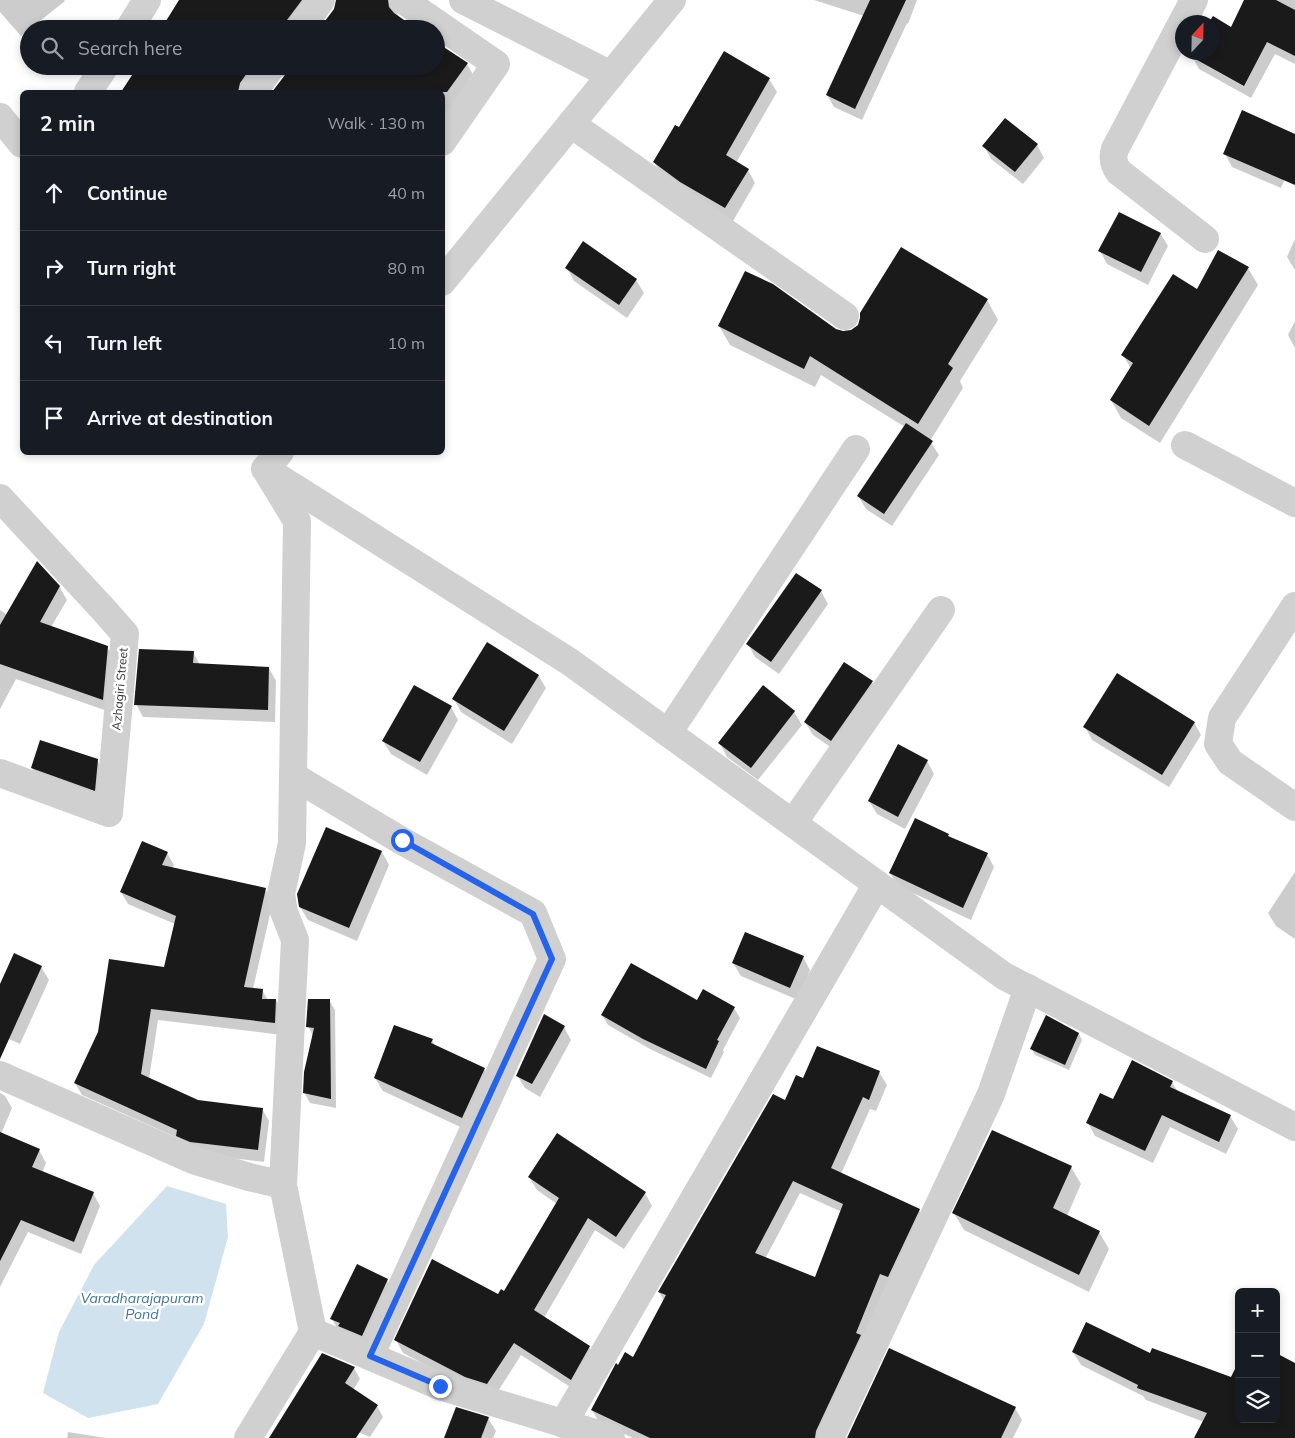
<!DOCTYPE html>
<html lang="en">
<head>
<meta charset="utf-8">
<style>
  body { margin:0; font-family:Mulish,sans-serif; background:#20242c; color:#f1f3f6 }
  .controls { position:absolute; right:15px; bottom:15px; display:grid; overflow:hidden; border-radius:8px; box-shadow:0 2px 8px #0003 }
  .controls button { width:45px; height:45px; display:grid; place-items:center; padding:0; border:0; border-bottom:1px solid #363941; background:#171b24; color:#f1f3f6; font:25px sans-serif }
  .compass { position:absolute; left:1175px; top:15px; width:45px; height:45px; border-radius:50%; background:#171b24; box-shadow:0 2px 8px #0003; rotate:22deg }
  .stop { position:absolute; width:15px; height:15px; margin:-11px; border:4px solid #2563eb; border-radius:50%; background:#fff }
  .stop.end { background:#2563eb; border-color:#fff; box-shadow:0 1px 5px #0008 }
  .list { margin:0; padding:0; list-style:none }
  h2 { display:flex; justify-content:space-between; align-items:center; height:65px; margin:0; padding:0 20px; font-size:21px }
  h2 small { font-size:16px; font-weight:400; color:#9ea1a6 }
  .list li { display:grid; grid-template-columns:32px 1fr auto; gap:15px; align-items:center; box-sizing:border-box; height:75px; padding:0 20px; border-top:1px solid #363941 }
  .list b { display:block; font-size:19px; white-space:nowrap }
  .list em { font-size:16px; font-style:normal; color:#9ea1a6 }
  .icon { flex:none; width:28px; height:28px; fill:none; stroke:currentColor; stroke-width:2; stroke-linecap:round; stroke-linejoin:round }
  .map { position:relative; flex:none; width:1295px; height:1438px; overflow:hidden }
  .search { position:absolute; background:#171b24; box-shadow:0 2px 8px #0003; left:20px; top:20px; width:425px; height:55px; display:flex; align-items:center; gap:12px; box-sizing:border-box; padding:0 18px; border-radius:28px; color:#9ea1a6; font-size:19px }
  .panel { position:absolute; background:#171b24; box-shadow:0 2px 8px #0003; left:20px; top:90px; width:425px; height:365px; border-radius:8px }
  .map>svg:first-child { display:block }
</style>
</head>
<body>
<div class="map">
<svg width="1295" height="1438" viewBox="0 0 1295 1438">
  <rect width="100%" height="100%" fill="#fff"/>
  <path fill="#cfe2ee" d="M167 1186 226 1204 228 1237 204 1324 158 1404 88 1418 43 1393 59 1332 94 1265Z"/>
  <g fill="#0003" fill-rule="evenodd">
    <path d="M0 0H64L65 1 21 36 0 12Z"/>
    <path d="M181 0H306L313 29H163Z"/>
    <path d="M337 0H389L400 18 335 10Z"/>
    <path d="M814 0H917L908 24 907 23 862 120 834 107 827 95 864 16Z"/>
    <path d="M1244 0H1295V64L1275 54 1251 98 1199 69 1192 56 1212 52V22H1211L1213 18 1232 29Z"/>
    <path d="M467 64 481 89 442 145V92H274L286 76 280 77 266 92H122L139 66H436Z"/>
    <path d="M769 79 777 92 736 163 748 170 755 183 733 221 689 194 662 175 654 162 680 129Z"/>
    <path d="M1295 139V156L1281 188 1232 167 1225 154Z"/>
    <path d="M1037 145 1044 158 1023 184 991 159 984 146Z"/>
    <path d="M1160 233 1168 246 1148 285 1107 264 1100 251Z"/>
    <path d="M1295 239V270L1287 257Z"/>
    <path d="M567 268 636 280 644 293 627 318 574 281Z"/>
    <path d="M1248 268 1258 285 1160 443 1121 418 1111 400 1131 369 1123 355 1198 291Z"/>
    <path d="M987 300 998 320 960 381 963 388 930 441 939 455 892 526 866 509 858 496 905 427 821 375 815 387 730 345 719 326 835 330 843 333 852 332 859 325Z"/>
    <path d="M1295 321V348L1288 335Z"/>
    <path d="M59 586 67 600 51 627 107 647 115 660 110 712 16 679 0 709V610L8 615Z"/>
    <path d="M821 591 828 604 779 674 755 657 748 644Z"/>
    <path d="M193 652 200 665 269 668 276 681 275 722 143 717 136 704Z"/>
    <path d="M538 675 546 688 512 744 461 712 454 699Z"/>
    <path d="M872 682 879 695 839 753 813 735 805 722Z"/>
    <path d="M451 707 458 720 427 775 391 754 383 741Z"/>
    <path d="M794 712 802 725 758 780 727 757 720 744Z"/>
    <path d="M1194 722 1201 735 1169 787 1092 740 1085 727Z"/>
    <path d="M97 760 105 773 102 804 40 781 32 768Z"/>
    <path d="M927 761 934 774 905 829 877 814 869 801Z"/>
    <path d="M326 829 382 852 389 865 357 941 308 920 300 907Z"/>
    <path d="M948 835 951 839 987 854 994 867 971 920 898 886 890 873Z"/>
    <path d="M167 853 174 865 172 869 265 889 273 901 253 989 262 990 268 1000H276L283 1012 282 1035 158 1020 149 1079 198 1101 262 1109 269 1121 264 1162 198 1154 180 1139 82 1095 75 1083 165 968 175 924 128 904 121 892Z"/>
    <path d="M1295 872V939L1276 926 1268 913Z"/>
    <path d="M803 957 810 970 798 1000 741 976 733 963Z"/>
    <path d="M41 967 49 980 20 1044 0 1035V987Z"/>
    <path d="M329 1000 335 1010 336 1108 310 1103 304 1092 313 1036 308 1026Z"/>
    <path d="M697 1002 734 1008 740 1018 723 1050 724 1052 711 1078 650 1049 608 1025 602 1015Z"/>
    <path d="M564 1027 571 1040 540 1097 525 1088 517 1075Z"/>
    <path d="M1079 1034 1082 1040 1069 1070 1035 1055 1032 1049Z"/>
    <path d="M432 1040 436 1047 484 1069 492 1082 469 1131 383 1091 375 1078Z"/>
    <path d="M879 1072 887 1085 876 1111 870 1109 841 1174 919 1210 926 1222 825 1438H633L599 1422 592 1410 619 1366 634 1359 664 1301 659 1292 786 1102 804 1080ZM800 1193 842 1212 816 1279 765 1259Z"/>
    <path d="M1172 1082 1178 1092 1230 1116 1238 1129 1226 1154 1170 1127 1153 1163 1095 1136 1088 1123 1114 1101Z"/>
    <path d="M0 1093 5 1096 12 1108 1 1134 39 1150 46 1163 42 1173 93 1193 100 1206 81 1254 28 1232 0 1287Z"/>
    <path d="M1071 1167 1081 1184 1067 1216 1099 1232 1109 1249 1089 1292 964 1230 954 1213Z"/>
    <path d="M529 1177 645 1193 652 1206 624 1249 595 1230 544 1318 589 1347 597 1360 578 1392 521 1355 495 1396 473 1390 403 1353 396 1340 504 1293 557 1204 537 1190Z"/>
    <path d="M387 1280 395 1293 369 1348 339 1332 332 1319Z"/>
    <path d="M1073 1352 1151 1355 1239 1419H1276L1295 1364V1438H1196L1204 1422 1146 1400 1143 1396 1081 1365Z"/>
    <path d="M354 1368 360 1379 353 1390 377 1406 383 1417 370 1437 301 1409Z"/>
    <path d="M1015 1408 1022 1420 1013 1438H849Z"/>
    <path d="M488 1418 496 1431 493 1438H445Z"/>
    <path d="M68 1432 106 1438H67Z"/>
  </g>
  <g fill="#1a1a1a" fill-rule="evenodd">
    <path d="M179 0H302L287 20 285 29H161Z"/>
    <path d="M336 0H388L389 7 394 13 417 29H319L334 9Z"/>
    <path d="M870 0H906L855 109 826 95Z"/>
    <path d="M1244 0H1276L1295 10V56L1267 42 1244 86 1190 56 1192 52H1212V22H1209L1213 16 1231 27Z"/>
    <path d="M436 42 468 63 447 92H272L285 75 287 66H436Z"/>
    <path d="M724 51 770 78 726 155 749 169 725 208 680 182 653 162 675 125 679 127Z"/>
    <path d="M138 66H252L240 83 238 92H121Z"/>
    <path d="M1242 110 1295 134V185L1223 154Z"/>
    <path d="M1005 118 1038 144 1015 172 982 146Z"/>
    <path d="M1119 212 1161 233 1141 272 1098 251Z"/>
    <path d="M583 241 637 279 619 305 565 268Z"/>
    <path d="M901 247 988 299 948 364 953 368 918 424 810 356 804 369 718 326 745 271 773 284 836 329 843 331 851 330 858 325 860 318V313Z"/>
    <path d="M1218 250 1249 267 1149 426 1110 400 1133 363 1121 355 1173 274 1197 289Z"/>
    <path d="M906 423 933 441 884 514 857 496Z"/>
    <path d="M37 561 60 586 40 622 108 646 103 700 0 664V625Z"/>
    <path d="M796 573 822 590 771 662 746 644Z"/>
    <path d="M487 642 539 675 504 731 452 699Z"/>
    <path d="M139 649 194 651 193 663 269 667 268 710 134 705Z"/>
    <path d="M844 662 873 681 831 741 804 722Z"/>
    <path d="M1117 673 1195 722 1162 775 1083 727Z"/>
    <path d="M414 685 452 706 420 762 382 741Z"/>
    <path d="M763 685 795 711 751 768 718 743Z"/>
    <path d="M40 740 98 759 95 791 31 768Z"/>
    <path d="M898 744 928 760 898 817 868 801Z"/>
    <path d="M915 818 949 834 948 836 988 853 963 908 889 873Z"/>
    <path d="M326 827 382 851 349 928 299 907 297 894Z"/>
    <path d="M142 841 168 852 162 865 266 888 244 987 263 989 262 999H276L275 1023 151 1009 141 1074 198 1100 263 1108 258 1150 190 1142 176 1136 177 1130 74 1083 98 1032 109 959 164 967 176 916 120 892Z"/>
    <path d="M745 932 804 956 790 988 732 963Z"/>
    <path d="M14 953 42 966 0 1059V984Z"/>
    <path d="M631 963 697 1000 703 989 735 1007 717 1040 719 1041 706 1069 643 1039 601 1015Z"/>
    <path d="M308 999H330L331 1099 303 1093 304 1072 314 1028 306 1027Z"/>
    <path d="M544 1014 565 1026 532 1084 516 1076Z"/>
    <path d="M1046 1015 1079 1033 1065 1065 1030 1049Z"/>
    <path d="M394 1025 433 1039 431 1043 485 1068 462 1118 374 1078Z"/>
    <path d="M817 1046 880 1071 869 1100 863 1097 831 1168 920 1209 888 1277 880 1274 856 1333 861 1335 816 1431 815 1438H650L591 1410 616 1363 618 1365 625 1352 633 1357 666 1295 658 1292 773 1094 785 1100 796 1075 803 1078ZM793 1181 843 1204 815 1277 755 1253Z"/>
    <path d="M1132 1060 1173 1081 1170 1087 1231 1115 1219 1142 1162 1115 1145 1151 1086 1123 1100 1093 1113 1099Z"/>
    <path d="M992 1130 1072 1166 1053 1208 1100 1231 1079 1275 952 1213Z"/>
    <path d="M0 1132 40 1149 32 1167 94 1192 74 1242 21 1220 0 1261Z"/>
    <path d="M557 1133 646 1192 616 1237 588 1218 534 1310 590 1346 571 1380 514 1343 487 1384 465 1377 394 1340 432 1259 498 1294 501 1289 504 1291 559 1198 528 1177Z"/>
    <path d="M357 1264 388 1279 362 1336 338 1326 340 1323 330 1319Z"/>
    <path d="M1086 1322 1150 1353 1152 1348 1231 1377 1239 1361V1419H1276V1353L1295 1363V1438H1194L1207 1413 1137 1388 1138 1385 1072 1352Z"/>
    <path d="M889 1348 1016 1407 1001 1438H847Z"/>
    <path d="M322 1353 355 1367 345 1383 378 1405 356 1438H269Z"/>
    <path d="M456 1407 489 1417 481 1438H444Z"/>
  </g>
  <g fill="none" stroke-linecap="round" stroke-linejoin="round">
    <g stroke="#d0d0d0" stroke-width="28">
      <path d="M403 0 496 64 442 142"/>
      <path d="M463 0 611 75"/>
      <path d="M1194 0 1115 149C1112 158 1113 164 1119 172L1205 239"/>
      <path d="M129 29 147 0"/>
      <path d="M300 29 321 0"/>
      <path d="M88 92 105 66"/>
      <path d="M253 92 272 66"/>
      <path d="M0 117 22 144"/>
      <path d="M571 124 845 316"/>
      <path d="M442 282 672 0"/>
      <path d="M1185 445 1295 503"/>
      <path d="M280 452 265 469 570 662 1004 976 1295 1127"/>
      <path d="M0 498 103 609 125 634 109 813 0 773"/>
      <path d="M1295 606 1222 718 1218 744 1230 762 1295 807"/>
      <path d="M668 733 856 449"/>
      <path d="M293 776 402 841 533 913 552 959 370 1356"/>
      <path d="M793 823 941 610"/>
      <path d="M0 1075 193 1160 249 1177 283 1185"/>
      <path d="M313 1332 440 1386 611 1438"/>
      <path d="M563 1424 877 884"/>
      <path d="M248 1438 313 1332 283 1185 295 940 284 912 281 894 292 843 297 521 269 475"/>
      <path d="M830 1438 991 1094 1028 988"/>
    </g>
  </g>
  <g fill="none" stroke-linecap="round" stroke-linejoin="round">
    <path stroke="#2563eb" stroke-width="6" d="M402 840 533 914 552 959 370 1356 440 1386"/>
  </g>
  <g text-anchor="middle" stroke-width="5" stroke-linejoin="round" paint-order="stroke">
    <g font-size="12" fill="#333" stroke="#fff">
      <text transform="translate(120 689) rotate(-85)" y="4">Azhagiri Street</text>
    </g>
    <g font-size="14" font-style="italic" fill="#3f7597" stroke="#fff">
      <text x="142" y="1303">Varadharajapuram<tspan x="142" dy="16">Pond</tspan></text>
    </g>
  </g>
</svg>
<div class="controls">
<button>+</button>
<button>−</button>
<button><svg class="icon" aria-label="layers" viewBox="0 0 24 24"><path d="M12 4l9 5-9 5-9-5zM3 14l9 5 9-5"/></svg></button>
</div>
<svg class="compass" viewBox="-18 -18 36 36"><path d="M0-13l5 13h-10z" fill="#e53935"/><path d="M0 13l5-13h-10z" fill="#9ea1a6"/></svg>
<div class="stop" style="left:402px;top:840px"></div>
<div class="stop end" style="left:440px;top:1386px"></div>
<div class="search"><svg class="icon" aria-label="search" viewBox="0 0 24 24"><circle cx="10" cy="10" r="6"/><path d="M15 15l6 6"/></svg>Search here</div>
<section class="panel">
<h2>2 min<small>Walk · 130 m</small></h2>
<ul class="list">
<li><svg class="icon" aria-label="ahead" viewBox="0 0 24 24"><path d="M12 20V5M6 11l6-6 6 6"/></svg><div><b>Continue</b></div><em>40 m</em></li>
<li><svg class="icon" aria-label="right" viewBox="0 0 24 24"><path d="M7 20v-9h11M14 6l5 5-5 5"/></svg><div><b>Turn right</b></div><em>80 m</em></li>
<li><svg class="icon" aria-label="left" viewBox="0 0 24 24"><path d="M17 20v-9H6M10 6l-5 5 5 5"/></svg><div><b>Turn left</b></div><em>10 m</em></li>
<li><svg class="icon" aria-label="arrive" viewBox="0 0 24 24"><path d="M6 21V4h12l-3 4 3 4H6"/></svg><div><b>Arrive at destination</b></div></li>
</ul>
</section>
</div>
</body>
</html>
